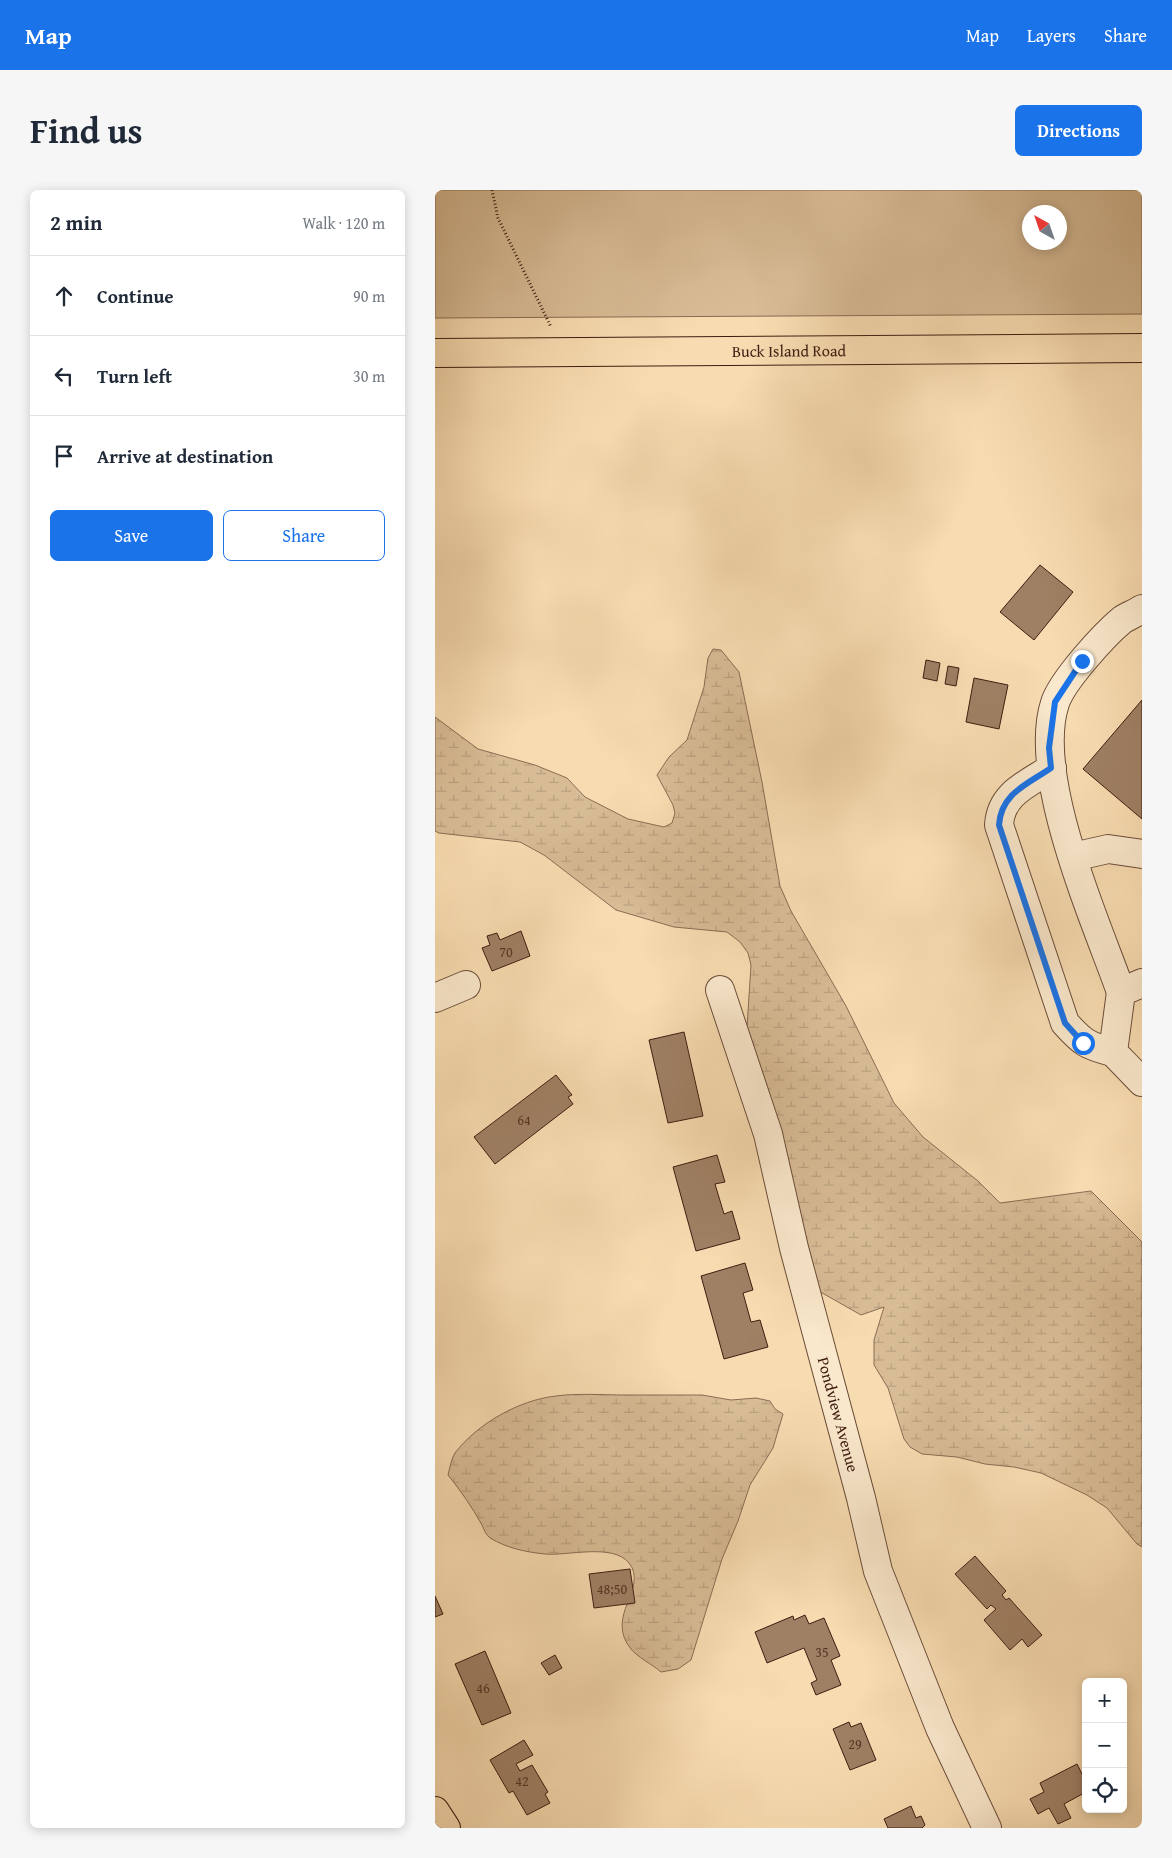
<!DOCTYPE html>
<html lang="en">
<head>
<meta charset="utf-8">
<style>
  body { margin:0; font-family:"Gentium Book Plus",serif; background:#f6f6f7; color:#1f2937 }
  .controls { position:absolute; right:15px; bottom:15px; display:grid; overflow:hidden; border-radius:8px; box-shadow:0 2px 12px #0003 }
  .controls button { width:45px; height:45px; display:grid; place-items:center; padding:0; border:0; border-bottom:1px solid #e0e1e3; background:#fff; color:#1f2937; font:25px sans-serif }
  .compass { position:absolute; left:587px; top:15px; width:45px; height:45px; border-radius:50%; background:#fff; box-shadow:0 2px 12px #0003; rotate:320deg }
  .stop { position:absolute; width:15px; height:15px; margin:-11px; border:4px solid #1a73e8; border-radius:50%; background:#fff }
  .stop.end { background:#1a73e8; border-color:#fff; box-shadow:0 1px 5px #0008 }
  .list { margin:0; padding:0; list-style:none }
  h2 { display:flex; justify-content:space-between; align-items:center; height:65px; margin:0; padding:0 20px; font-size:21px }
  h2 small { font-size:16px; font-weight:400; color:#747a83 }
  .list li { display:grid; grid-template-columns:32px 1fr auto; gap:15px; align-items:center; box-sizing:border-box; height:80px; padding:0 20px; border-top:1px solid #e0e1e3 }
  .list b { display:block; font-size:19px; white-space:nowrap }
  .list em { font-size:16px; font-style:normal; color:#747a83 }
  .actions { display:flex; gap:10px; padding:15px 20px }
  .actions a { flex:1; padding:11px 0; border:1px solid #1a73e8; border-radius:8px; text-align:center; font-size:18px; color:#1a73e8 }
  .actions .main { background:#1a73e8; color:#fff }
  .icon { flex:none; width:28px; height:28px; fill:none; stroke:currentColor; stroke-width:2; stroke-linecap:round; stroke-linejoin:round }
  .map { position:relative; flex:none; width:707px; height:1638px; overflow:hidden; border-radius:8px }
  header { display:flex; align-items:center; gap:30px; box-sizing:border-box; height:70px; padding:0 25px; background:#1a73e8; color:#fff }
  header strong { font-size:24px }
  nav { display:flex; gap:28px; margin-inline-start:auto; font-size:18px }
  .intro { display:flex; align-items:center; justify-content:space-between; box-sizing:border-box; height:120px; padding:0 30px }
  h1 { margin:0; font-size:35px }
  .button { padding:12px 22px; border-radius:8px; background:#1a73e8; color:#fff; font-size:18px; font-weight:700 }
  main { display:flex; gap:30px; padding:0 30px }
  aside { flex:1; background:#fff; border-radius:8px; box-shadow:0 2px 12px #0003 }
  .map>svg:first-child { display:block }
</style>
</head>
<body>
<header>
<strong>Map</strong>
<nav><a>Map</a><a>Layers</a><a>Share</a></nav>
</header>
<div class="intro"><h1>Find us</h1><a class="button">Directions</a></div>
<main>
<aside>
<h2>2 min<small>Walk · 120 m</small></h2>
<ul class="list">
<li><svg class="icon" aria-label="ahead" viewBox="0 0 24 24"><path d="M12 20V5M6 11l6-6 6 6"/></svg><div><b>Continue</b></div><em>90 m</em></li>
<li><svg class="icon" aria-label="left" viewBox="0 0 24 24"><path d="M17 20v-9H6M10 6l-5 5 5 5"/></svg><div><b>Turn left</b></div><em>30 m</em></li>
<li><svg class="icon" aria-label="arrive" viewBox="0 0 24 24"><path d="M6 21V4h12l-3 4 3 4H6"/></svg><div><b>Arrive at destination</b></div></li>
</ul>
<div class="actions"><a class="main">Save</a><a>Share</a></div>
</aside>
<div class="map">
<svg width="707" height="1638" viewBox="0 0 707 1638">
  <defs>
    <pattern id="wetland-marsh" width="20" height="14" patternUnits="userSpaceOnUse" patternTransform="scale(1.25)"><rect width="20" height="14" fill="#d8bc96"/><path d="M1 5h8M5 5V1M11 12h8M15 12V8" fill="none" stroke="#baa180"/></pattern>
  </defs>
  <rect width="100%" height="100%" fill="#f8dcb1"/>
  <filter id="stains"><feTurbulence type="fractalNoise" baseFrequency=".004" numOctaves="4"/><feColorMatrix values="0 0 0 0 .2 0 0 0 0 .09 0 0 0 0 .02 0 0 0 .5 -.17"/></filter>
  <radialGradient id="worn" r=".72"><stop offset=".6" stop-color="#630" stop-opacity="0"/><stop offset="1" stop-color="#630" stop-opacity=".3"/></radialGradient>
  <g fill="url(#wetland-marsh)" stroke="#8b6c54">
    <path d="M278 459 286 460 304 482 327 592 345 696 356 721 411 816 459 913 488 947 543 991 565 1013 656 1001 707 1052V1357L702 1354 672 1318 652 1305 606 1283 579 1277 550 1274 522 1267 487 1264 475 1257 469 1249 453 1198 439 1175V1150L449 1117 426 1125 382 1100 310 869 316 775 313 763 305 752 292 742 239 737 181 720 109 665 85 652 4 643 0 641V527L43 559 100 575 132 588 150 607 193 629 229 637 237 633 240 623 238 615 222 585 234 567 252 550 269 497 273 468Z"/>
    <path d="M190 1205H267L296 1210 321 1208 335 1211 340 1219 348 1224 338 1258 315 1295 303 1331 287 1369 256 1470 243 1479 226 1482C218 1475 201 1466 196 1459 169 1426 214 1398 194 1373 178 1353 133 1366 110 1364 90 1362 72 1358 55 1348 51 1345 49 1340 47 1335 37 1317 26 1301 13 1285 15 1278 16 1269 20 1263 42 1234 84 1210 121 1206 143 1203 167 1205 190 1205Z"/>
  </g>
  <path fill="#d8bc96" stroke="#8b6c54" fill-rule="evenodd" d="M0 0H707V124L0 128ZM594 22H624V52H594Z"/>
  <g fill="#9f8064" stroke="#3e1d11">
    <path d="M605 375 638 402 599 450 565 422Z"/>
    <path d="M491 470 505 473 502 491 488 488Z"/>
    <path d="M513 476 524 478 521 496 510 494Z"/>
    <path d="M539 488 573 495 564 539 531 532Z"/>
    <path d="M707 510V629L648 579Z"/>
    <path d="M86 741 95 766 57 781 47 758 55 755 52 746 62 743 65 750Z"/>
    <path d="M249 842 268 926 233 933 214 850Z"/>
    <path d="M121 885 137 905 133 907 138 914 60 974 39 947Z"/>
    <path d="M282 965 290 992 280 994 289 1024 297 1021 305 1049 261 1061 238 977Z"/>
    <path d="M310 1073 318 1100 308 1103 316 1132 325 1130 333 1157 289 1169 266 1086Z"/>
    <path d="M540 1366 571 1401 567 1405 571 1410 574 1408 607 1445 593 1457 587 1449 575 1460 549 1430 561 1419 556 1415 552 1419 520 1384Z"/>
    <path d="M195 1379 200 1413 159 1418 154 1384Z"/>
    <path d="M0 1406 8 1424 0 1427Z"/>
    <path d="M370 1425 374 1434 389 1428 405 1466 396 1470 406 1495 381 1505 376 1493 382 1490 369 1458 332 1473 320 1442 358 1426 359 1430Z"/>
    <path d="M50 1461 76 1523 47 1535 20 1474Z"/>
    <path d="M120 1465 127 1478 114 1485 106 1473Z"/>
    <path d="M414 1532 416 1537 426 1533 441 1570 415 1580 398 1539Z"/>
    <path d="M89 1550 98 1565 81 1574 85 1581 97 1575 113 1602 110 1604 115 1613 92 1625 78 1601 74 1603 55 1570Z"/>
    <path d="M642 1574 651 1592V1602L629 1614 636 1628 623 1634 614 1618 603 1624 595 1609 609 1602 605 1593Z"/>
    <path d="M476 1616 481 1628 486 1626 490 1635 487 1638H453L449 1629Z"/>
  </g>
  <g fill="none" stroke-linecap="round" stroke-linejoin="round">
    <defs>
      <g id="minor">
        <path d="M707 419C701 423 693 426 687 430 669 445 627 491 620 513 596 586 660 729 686 802L707 793"/>
        <path d="M617 578C593 594 566 603 564 635L630 833C647 852 652 856 678 862"/>
        <path d="M638 667 673 659 707 664"/>
        <path id="s1" d="M285 800 333 944 359 1058 426 1308 443 1381 505 1538 552 1638"/>
        <path d="M686 802 678 862 707 892"/>
        <path d="M0 808 31 795"/>
      </g>
      <g id="major">
        <path id="s2" d="M0 163 707 158"/>
        <path d="M0 1621 11 1638"/>
      </g>
    </defs>
    <use href="#minor" stroke="#6c4d39" stroke-width="30"/>
    <use href="#major" stroke="#3e1d11" stroke-width="30"/>
    <path stroke="#3e1d11" stroke-width="3" stroke-dasharray="1 2.5" stroke-linecap="butt" d="M57 0 63 28 116 137"/>
    <use href="#minor" stroke="#fae8cc" stroke-width="28"/>
    <use href="#major" stroke="#f8dcb1" stroke-width="28"/>
  </g>
  <g fill="none" stroke-linecap="round" stroke-linejoin="round">
    <path stroke="#1a73e8" stroke-width="6" d="M647 471 620 512 614 558 616 578C593 594 566 603 564 635L630 833 648 853"/>
  </g>
  <g text-anchor="middle" stroke-width="4" stroke-linejoin="round" paint-order="stroke">
    <g font-size="14" fill="#563626">
      <text x="71" y="767">70</text>
      <text x="89" y="935">64</text>
      <text x="177" y="1404">48;50</text>
      <text x="387" y="1467">35</text>
      <text x="48" y="1503">46</text>
      <text x="420" y="1559">29</text>
      <text x="87" y="1596">42</text>
    </g>
    <g font-size="16" fill="#3e1d11" stroke="#fae8cc">
      <text dy="6" stroke="none"><textPath href="#s2" startOffset="354">Buck Island Road</textPath></text>
      <text dy="6" stroke="none"><textPath href="#s1" startOffset="441">Pondview Avenue</textPath></text>
    </g>
  </g>
  <rect width="100%" height="100%" filter="url(#stains)"/>
  <rect width="100%" height="100%" fill="url(#worn)"/>
</svg>
<div class="controls">
<button>+</button>
<button>−</button>
<button><svg class="icon" aria-label="locate" viewBox="0 0 24 24"><circle cx="12" cy="12" r="6"/><path d="M12 2v4M12 18v4M2 12h4M18 12h4"/></svg></button>
</div>
<svg class="compass" viewBox="-18 -18 36 36"><path d="M0-13l5 13h-10z" fill="#e53935"/><path d="M0 13l5-13h-10z" fill="#747a83"/></svg>
<div class="stop" style="left:648px;top:853px"></div>
<div class="stop end" style="left:647px;top:471px"></div>
</div>
</main>
</body>
</html>
